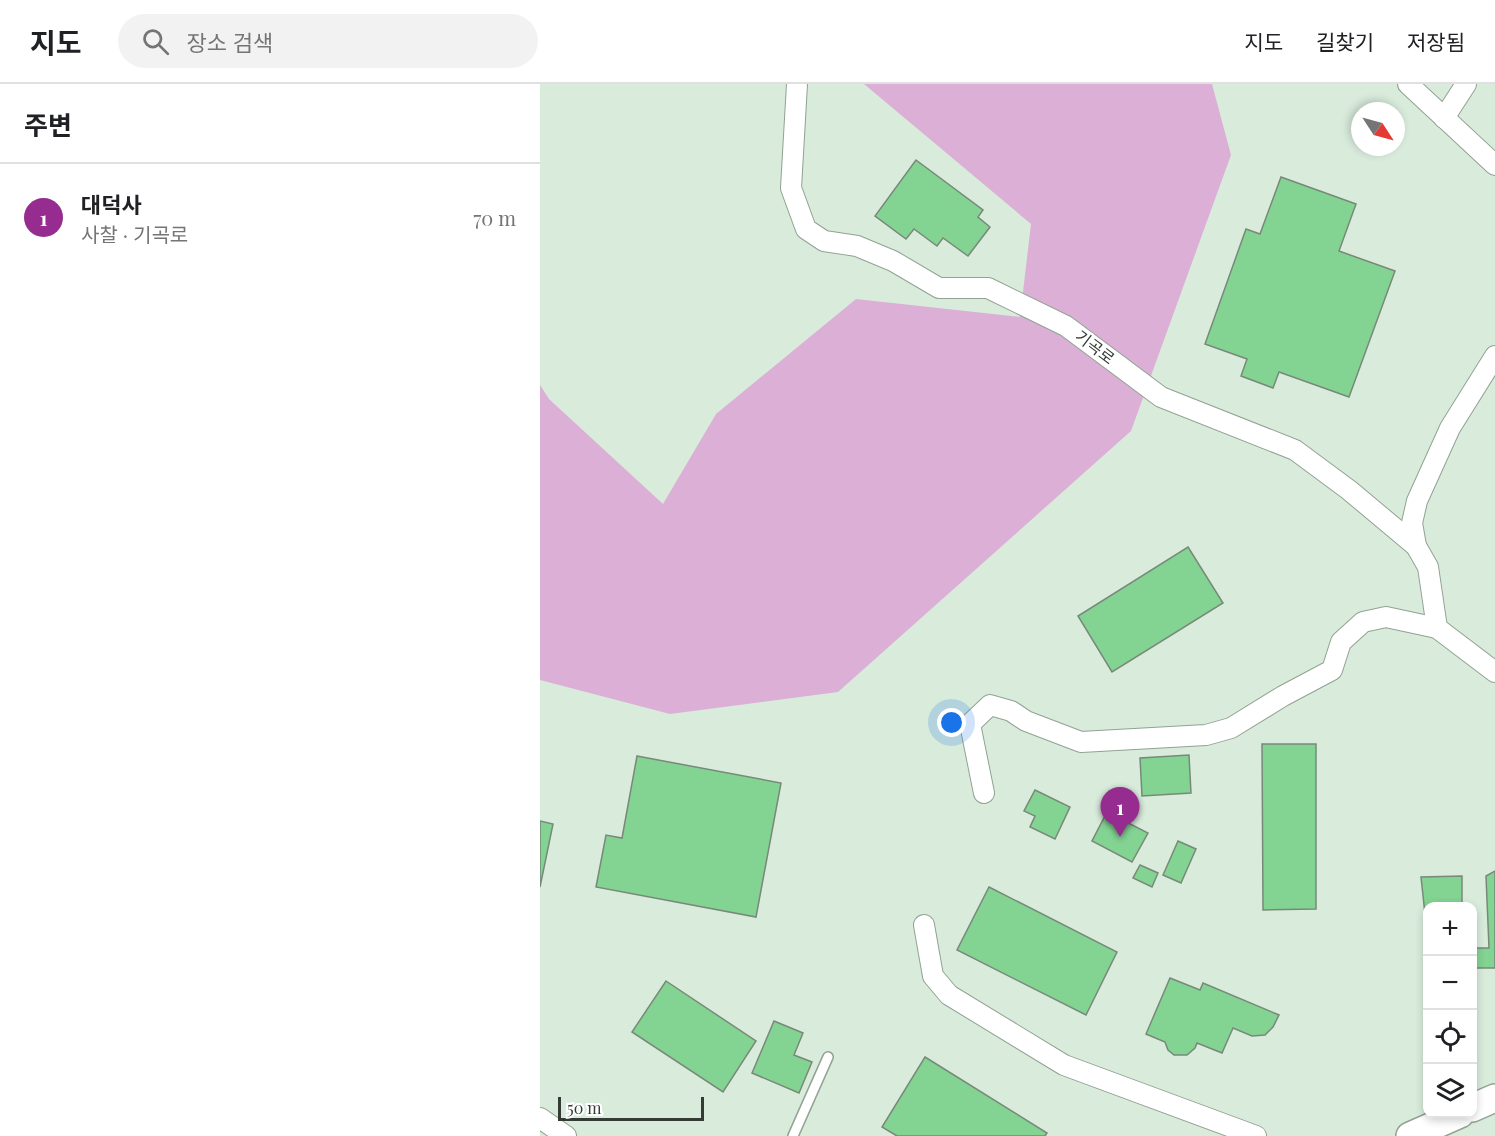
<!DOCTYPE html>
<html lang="ko">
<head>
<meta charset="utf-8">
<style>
  body { margin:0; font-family:"Playfair Display","Noto Sans KR",serif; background:#f2f2f2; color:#202124 }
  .controls { position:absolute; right:18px; bottom:18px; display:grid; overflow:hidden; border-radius:12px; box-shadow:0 3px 9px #0003 }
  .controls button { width:54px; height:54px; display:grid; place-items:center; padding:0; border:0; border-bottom:2px solid #e0e0e0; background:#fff; color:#202124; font:30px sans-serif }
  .compass { position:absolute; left:811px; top:18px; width:54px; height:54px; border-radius:50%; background:#fff; box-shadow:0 3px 9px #0003; rotate:126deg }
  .scale { position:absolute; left:18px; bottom:15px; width:146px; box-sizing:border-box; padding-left:6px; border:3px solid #343b35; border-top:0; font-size:16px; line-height:21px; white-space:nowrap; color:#343b35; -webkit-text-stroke:4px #fff; paint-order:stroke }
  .you { position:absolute; left:412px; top:639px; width:21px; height:21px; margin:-15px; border:4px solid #fff; border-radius:50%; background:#1a73e8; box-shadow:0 0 0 9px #1a73e833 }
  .badge { display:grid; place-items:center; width:39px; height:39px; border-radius:50%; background:#962c8f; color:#fff; font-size:20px; font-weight:700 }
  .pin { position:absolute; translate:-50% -50px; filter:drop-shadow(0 2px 3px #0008) }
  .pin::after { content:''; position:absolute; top:32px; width:21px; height:18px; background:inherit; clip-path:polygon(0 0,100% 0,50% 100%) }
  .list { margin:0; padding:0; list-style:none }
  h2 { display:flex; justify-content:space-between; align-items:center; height:78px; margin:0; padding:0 24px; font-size:26px }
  h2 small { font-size:20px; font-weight:400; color:#757577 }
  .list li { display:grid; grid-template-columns:39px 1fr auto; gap:18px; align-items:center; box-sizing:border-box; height:108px; padding:0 24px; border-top:2px solid #e0e0e0 }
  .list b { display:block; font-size:22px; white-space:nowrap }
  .list p { margin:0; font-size:20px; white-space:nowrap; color:#757577 }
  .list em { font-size:20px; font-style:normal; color:#757577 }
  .icon { flex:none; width:33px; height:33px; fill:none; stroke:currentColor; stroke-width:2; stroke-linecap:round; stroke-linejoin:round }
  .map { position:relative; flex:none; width:955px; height:1052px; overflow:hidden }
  header { display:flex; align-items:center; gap:36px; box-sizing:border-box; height:84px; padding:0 30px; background:#fff; border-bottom:2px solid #e0e0e0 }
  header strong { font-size:28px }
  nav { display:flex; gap:33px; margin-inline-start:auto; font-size:21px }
  .search { width:420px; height:54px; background:#f2f2f2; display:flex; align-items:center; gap:15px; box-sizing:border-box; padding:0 21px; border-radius:33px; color:#757577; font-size:22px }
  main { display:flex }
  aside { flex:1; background:#fff }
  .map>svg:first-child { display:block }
</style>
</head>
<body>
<header>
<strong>지도</strong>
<div class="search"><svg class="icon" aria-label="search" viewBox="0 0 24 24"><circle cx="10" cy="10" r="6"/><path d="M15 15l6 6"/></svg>장소 검색</div>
<nav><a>지도</a><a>길찾기</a><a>저장됨</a></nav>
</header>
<main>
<aside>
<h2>주변<small></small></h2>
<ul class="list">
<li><span class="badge">1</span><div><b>대덕사</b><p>사찰 · 기곡로</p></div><em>70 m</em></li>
</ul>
</aside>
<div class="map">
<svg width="955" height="1052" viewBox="0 0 955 1052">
  <rect width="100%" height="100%" fill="#d9ecdc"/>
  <path fill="#dcafd6" d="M324 0H672L691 71 591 347 298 608 130 630 0 596V301L9 315 123 420 176 330 316 215 480 233 491 140Z"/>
  <g fill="#83d392" stroke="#78897a" stroke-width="1.5">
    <path d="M376 76 443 126 438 133 450 143 428 172 403 154 397 162 374 145 366 155 335 132Z"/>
    <path d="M741 93 816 120 799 167 855 187 809 313 739 288 733 304 701 292 707 275 665 260 706 145 720 150Z"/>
    <path d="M648 463 683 519 572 588 538 532Z"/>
    <path d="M722 660H776V825L723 826Z"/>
    <path d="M649 671 651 709 602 712 600 674Z"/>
    <path d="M97 672 241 699 216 833 56 803 66 751 82 754Z"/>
    <path d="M495 706 530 723 515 755 490 743 495 732 484 727Z"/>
    <path d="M567 728 608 749 592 778 552 757Z"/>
    <path d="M0 737 13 740 0 803Z"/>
    <path d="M638 757 656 765 641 799 623 791Z"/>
    <path d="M600 781 618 789 612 803 593 794Z"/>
    <path d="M955 787V884H932V864H949L946 792Z"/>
    <path d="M922 792V822H888V858L881 793Z"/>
    <path d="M449 803 577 868 546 931 417 866Z"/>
    <path d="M630 894 660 906 663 899 739 931 733 943 725 951 712 952 693 944 682 969 657 959 655 964 647 971H634L628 966 625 958 606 950Z"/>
    <path d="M126 897 216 957 183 1008 92 948Z"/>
    <path d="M234 937 263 949 254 971 272 978 259 1009 212 989Z"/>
    <path d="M385 973 507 1049 505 1052H357L342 1043Z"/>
  </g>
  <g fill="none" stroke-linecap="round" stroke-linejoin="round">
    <defs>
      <path id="service" d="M253 1052 288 973"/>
      <g id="minor">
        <path d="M257 0 251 104 266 145 284 157 317 162 353 177 399 204H448L526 242 621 313 755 366 809 406 876 462 888 483 897 544 955 588"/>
        <path d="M868 0 955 81"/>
        <path d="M904 34 926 0"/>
        <path d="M876 462 872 439 877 417 910 344 955 272"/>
        <path d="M444 709 430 640 450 621 471 627 486 637 541 658 666 651 691 644 743 612 792 586 801 558 823 538 846 533 897 544"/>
        <path d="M384 841 393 892 409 911 524 981 716 1052"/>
        <path d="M0 1034 26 1052"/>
      </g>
      <g id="secondary">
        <path d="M932 1024 955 1014"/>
        <path d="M870 1052 920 1030"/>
      </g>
    </defs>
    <use href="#service" stroke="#91a293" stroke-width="12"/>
    <use href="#minor" stroke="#91a293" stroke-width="22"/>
    <use href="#secondary" stroke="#91a293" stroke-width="30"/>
    <use href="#service" stroke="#fff" stroke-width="9"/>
    <use href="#minor" stroke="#fff" stroke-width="20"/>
    <use href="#secondary" stroke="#fff" stroke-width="27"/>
  </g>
  <g text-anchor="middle" stroke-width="4.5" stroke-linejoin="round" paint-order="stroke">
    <g font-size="16" fill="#343b35" stroke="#fff">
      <text transform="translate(555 263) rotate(37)" y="6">기곡로</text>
    </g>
  </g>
</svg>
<div class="controls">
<button>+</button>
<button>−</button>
<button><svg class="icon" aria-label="locate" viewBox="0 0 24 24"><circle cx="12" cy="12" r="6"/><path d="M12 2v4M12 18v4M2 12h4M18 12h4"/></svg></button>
<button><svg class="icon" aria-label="layers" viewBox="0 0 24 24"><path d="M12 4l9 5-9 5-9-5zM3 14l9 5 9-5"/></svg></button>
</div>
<svg class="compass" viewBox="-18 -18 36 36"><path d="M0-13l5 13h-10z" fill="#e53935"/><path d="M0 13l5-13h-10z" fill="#757577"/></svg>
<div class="scale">50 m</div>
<div class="you"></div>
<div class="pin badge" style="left:580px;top:753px">1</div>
</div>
</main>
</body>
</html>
